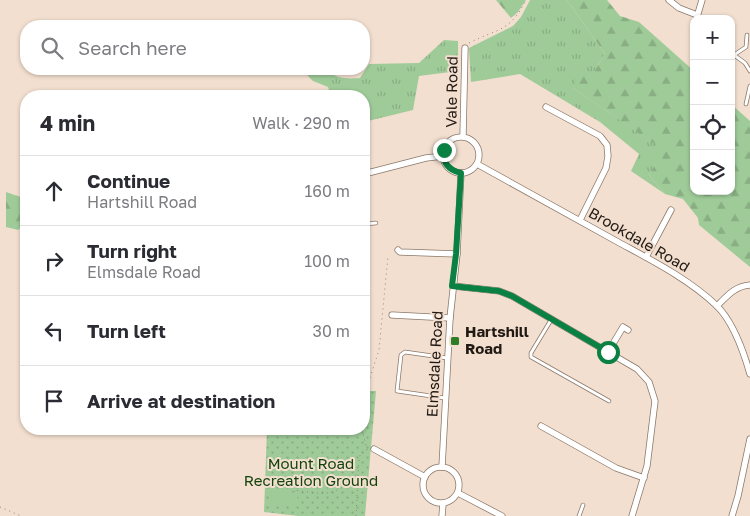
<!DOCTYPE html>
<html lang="en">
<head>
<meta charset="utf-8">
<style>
  body { margin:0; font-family:"Golos Text",sans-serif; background:#f2f2f3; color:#2b2b33 }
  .controls { position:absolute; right:15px; top:15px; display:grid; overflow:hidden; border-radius:10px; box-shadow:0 1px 4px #0004 }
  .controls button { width:45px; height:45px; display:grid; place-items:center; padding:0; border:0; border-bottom:1px solid #e1e1e2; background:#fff; color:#2b2b33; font:25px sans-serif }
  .stop { position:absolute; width:15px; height:15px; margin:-11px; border:4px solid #0b8043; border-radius:50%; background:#fff }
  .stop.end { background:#0b8043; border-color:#fff; box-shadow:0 1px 5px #0008 }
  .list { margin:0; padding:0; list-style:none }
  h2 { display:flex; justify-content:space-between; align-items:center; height:65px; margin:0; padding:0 20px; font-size:21px }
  h2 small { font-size:16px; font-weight:400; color:#7c7c81 }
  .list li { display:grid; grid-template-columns:32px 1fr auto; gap:15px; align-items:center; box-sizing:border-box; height:70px; padding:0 20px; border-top:1px solid #e1e1e2 }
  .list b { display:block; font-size:19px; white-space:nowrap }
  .list p { margin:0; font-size:16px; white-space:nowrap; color:#7c7c81 }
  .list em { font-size:16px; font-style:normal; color:#7c7c81 }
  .icon { flex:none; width:28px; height:28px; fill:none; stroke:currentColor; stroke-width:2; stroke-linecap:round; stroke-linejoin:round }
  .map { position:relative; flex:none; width:750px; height:516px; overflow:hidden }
  .search { position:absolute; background:#fff; box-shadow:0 1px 4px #0004; left:20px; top:20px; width:350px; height:55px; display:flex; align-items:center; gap:12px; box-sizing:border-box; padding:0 18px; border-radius:20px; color:#7c7c81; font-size:19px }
  .panel { position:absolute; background:#fff; box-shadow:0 1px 4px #0004; left:20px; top:90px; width:350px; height:345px; border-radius:20px }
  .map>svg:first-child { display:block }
</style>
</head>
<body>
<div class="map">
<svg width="750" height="516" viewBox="0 0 750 516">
  <defs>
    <pattern id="grass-tufts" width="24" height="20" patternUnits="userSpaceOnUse" patternTransform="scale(1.25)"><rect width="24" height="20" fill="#9fcb99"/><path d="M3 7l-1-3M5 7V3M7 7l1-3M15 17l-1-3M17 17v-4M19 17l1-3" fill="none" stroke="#89ae83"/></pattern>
    <pattern id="forest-firs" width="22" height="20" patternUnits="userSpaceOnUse" patternTransform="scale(1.25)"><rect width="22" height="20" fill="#9fcb99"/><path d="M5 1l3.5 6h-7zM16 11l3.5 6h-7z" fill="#89ae83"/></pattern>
    <pattern id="park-dots" width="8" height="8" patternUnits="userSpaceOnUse" patternTransform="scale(1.25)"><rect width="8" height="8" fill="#9fcb99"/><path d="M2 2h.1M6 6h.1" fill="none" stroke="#89ae83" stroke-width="1.8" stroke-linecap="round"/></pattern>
  </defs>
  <rect width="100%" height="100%" fill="#f3dfcf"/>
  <g fill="url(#grass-tufts)">
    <path d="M530 0H567L605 54 594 72 573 88 664 150 649 175 665 194 631 171 639 154 600 122 520 74 471 82 469 48 513 26 521 17Z"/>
    <path d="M444 40 458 41V71L419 76 413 110 364 122V96H331L328 87 313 81 306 74 305 69H326C334 79 348 79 360 78L369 64 419 63Z"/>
  </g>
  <g fill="url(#forest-firs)">
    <path d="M496 0H526L518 12 511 18Z"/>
    <path d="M567 0H607L620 16 639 22 694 71V191H731V104L750 121V267L699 225 698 218 683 199 665 194 649 175 663 150 573 88 577 76 594 72 605 54Z"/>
    <path d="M6 192 26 199V224L18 230 6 227Z"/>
  </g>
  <path fill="url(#park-dots)" d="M364 391H376L365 516H298L264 512 267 429H364Z"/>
  <path fill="#9fcb99" d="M271 490 298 493 296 507 269 504Z"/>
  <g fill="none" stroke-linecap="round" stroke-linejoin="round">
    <defs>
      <g id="lane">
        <path d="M747 35 746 47 734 55 745 63 750 71"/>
        <path d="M746 104 750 86"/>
        <path d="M364 224 376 223"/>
        <path d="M551 320 531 353V357L609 401"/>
        <path d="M445 398 397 391 401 355 405 352 447 358"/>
        <path d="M579 516 583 505"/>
      </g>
      <g id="street">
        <path d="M669 0 679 8 697 15"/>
        <path d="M697 17 702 0"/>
        <path d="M731 54 734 55"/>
        <path d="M546 107 600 136 607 145 608 156 606 168 580 220"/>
        <path d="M463 136 465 48"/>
        <circle cx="461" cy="155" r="18"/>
        <path d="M477 164C524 190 571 216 618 242 651 260 689 279 717 306 733 322 744 353 750 374"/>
        <path d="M364 174 426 158 443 156"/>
        <path d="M398 250 400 252 457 254"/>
        <path d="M646 257 671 210"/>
        <path d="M453 286 499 291 512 296 637 369 649 382 655 401 647 466 632 516"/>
        <path d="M717 306C727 296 735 286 750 285"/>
        <path d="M392 315 450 318"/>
        <path d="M608 352 623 327 628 330"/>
        <path d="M541 426 616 468 644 478"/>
        <path d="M374 449 425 477"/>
        <circle cx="441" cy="485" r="18"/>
        <path d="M442 467 450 318 457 254 461 173"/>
        <path d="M458 493 502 516"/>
        <path d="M442 516 443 504"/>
        <path d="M732 516 738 496 750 439"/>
      </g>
    </defs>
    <use href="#lane" stroke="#8a7869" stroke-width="4.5"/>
    <use href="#street" stroke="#8a7869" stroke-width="7"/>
    <g stroke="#93857a" stroke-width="1" stroke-dasharray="1 4" stroke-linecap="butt">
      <path d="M469 43C498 28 509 33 526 0"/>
      <path d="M364 407 365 393 379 350 388 256"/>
      <path d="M294 492V490C322 494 338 499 358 472"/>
      <path d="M0 507 21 516"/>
      <path d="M356 516 359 458 361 453 367 450 362 429"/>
    </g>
    <use href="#lane" stroke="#fff" stroke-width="3"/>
    <use href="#street" stroke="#fff" stroke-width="5.5"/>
  </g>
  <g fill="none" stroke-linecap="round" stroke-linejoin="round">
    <path stroke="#0b8043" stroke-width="6" d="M444 150C442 162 448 170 461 173L456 254 452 286 499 291 512 296 608 352"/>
  </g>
  <rect fill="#2e7c25" stroke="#f3dfcf" stroke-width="2" x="450" y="336" width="10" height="10" rx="2.5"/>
  <g text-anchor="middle" stroke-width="4" stroke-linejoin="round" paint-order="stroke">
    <g font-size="15" fill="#211a14" stroke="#f3dfcf">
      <text transform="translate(452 92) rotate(-89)" y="5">Vale Road</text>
      <text transform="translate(639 240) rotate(30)" y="5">Brookdale Road</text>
      <text transform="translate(435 364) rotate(-87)" y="5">Elmsdale Road</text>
    </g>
    <g font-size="15" font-weight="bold" fill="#211a14" stroke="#f3dfcf" text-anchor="start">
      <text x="465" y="337">Hartshill<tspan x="465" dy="17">Road</tspan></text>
    </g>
    <g font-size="15" fill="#12430c" stroke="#f3dfcf">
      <text x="311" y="469">Mount Road<tspan x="311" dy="17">Recreation Ground</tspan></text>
    </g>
  </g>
</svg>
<div class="controls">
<button>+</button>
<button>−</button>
<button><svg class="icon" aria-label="locate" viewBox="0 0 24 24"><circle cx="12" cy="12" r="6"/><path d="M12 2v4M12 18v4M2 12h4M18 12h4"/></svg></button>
<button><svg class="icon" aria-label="layers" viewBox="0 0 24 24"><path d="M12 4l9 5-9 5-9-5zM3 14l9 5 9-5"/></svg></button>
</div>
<div class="stop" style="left:608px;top:352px"></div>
<div class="stop end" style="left:444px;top:150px"></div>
<div class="search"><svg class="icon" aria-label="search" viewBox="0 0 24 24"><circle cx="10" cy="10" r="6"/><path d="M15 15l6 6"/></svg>Search here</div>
<section class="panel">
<h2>4 min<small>Walk · 290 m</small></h2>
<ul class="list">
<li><svg class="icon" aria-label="ahead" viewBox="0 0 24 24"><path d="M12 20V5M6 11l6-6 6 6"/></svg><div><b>Continue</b><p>Hartshill Road</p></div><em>160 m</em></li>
<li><svg class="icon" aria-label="right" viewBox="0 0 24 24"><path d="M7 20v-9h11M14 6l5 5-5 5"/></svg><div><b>Turn right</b><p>Elmsdale Road</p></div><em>100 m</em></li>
<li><svg class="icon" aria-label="left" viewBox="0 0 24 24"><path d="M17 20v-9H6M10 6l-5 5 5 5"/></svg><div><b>Turn left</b></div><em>30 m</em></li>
<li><svg class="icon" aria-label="arrive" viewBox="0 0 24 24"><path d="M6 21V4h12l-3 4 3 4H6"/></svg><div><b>Arrive at destination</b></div></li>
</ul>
</section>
</div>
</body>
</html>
